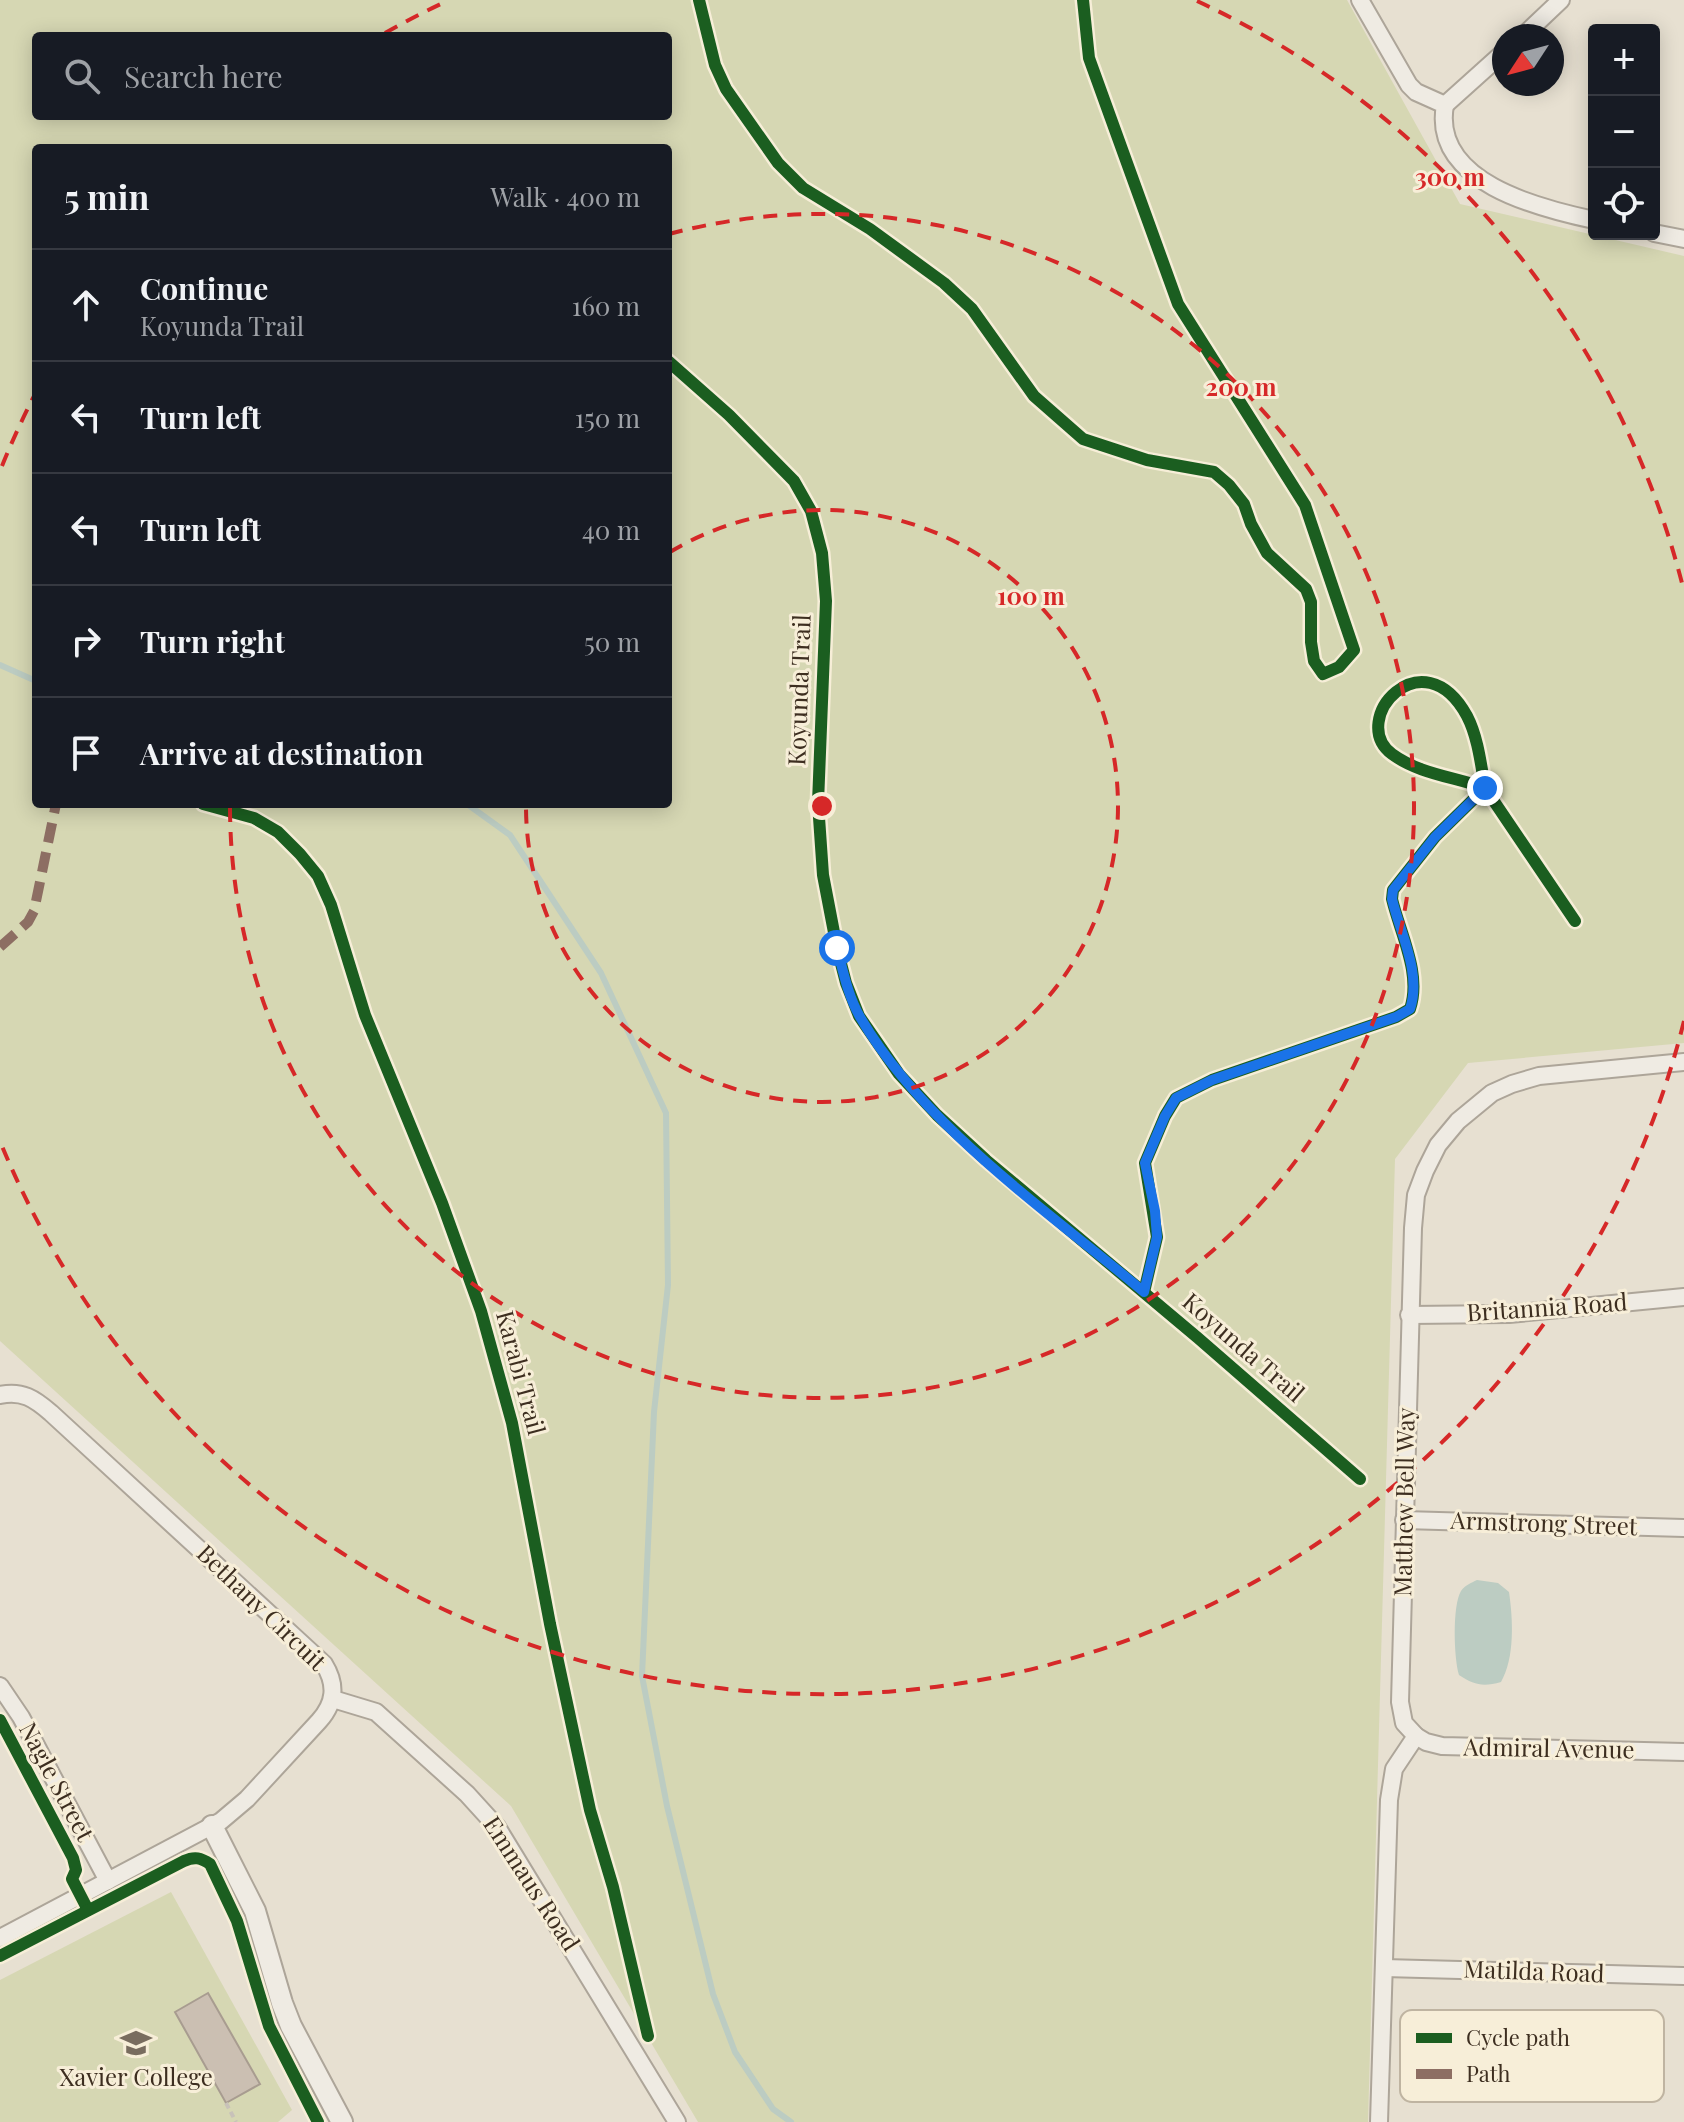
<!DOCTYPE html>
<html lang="en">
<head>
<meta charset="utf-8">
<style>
  body { margin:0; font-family:"Playfair Display",serif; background:#20242c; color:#f1f3f6 }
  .controls { position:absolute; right:24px; top:24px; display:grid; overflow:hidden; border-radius:8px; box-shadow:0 4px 20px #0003 }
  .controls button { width:72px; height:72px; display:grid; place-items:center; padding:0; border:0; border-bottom:2px solid #363941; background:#171b24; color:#f1f3f6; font:40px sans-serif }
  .compass { position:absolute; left:1492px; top:24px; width:72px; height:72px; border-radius:50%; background:#171b24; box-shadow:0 4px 20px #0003; rotate:234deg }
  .stop { position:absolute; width:24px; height:24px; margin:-18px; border:6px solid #1a73e8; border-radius:50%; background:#fff }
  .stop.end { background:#1a73e8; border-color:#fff; box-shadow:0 2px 8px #0008 }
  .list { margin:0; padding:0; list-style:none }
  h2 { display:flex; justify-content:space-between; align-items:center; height:104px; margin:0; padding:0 32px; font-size:34px }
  h2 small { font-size:26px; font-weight:400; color:#9ea1a6 }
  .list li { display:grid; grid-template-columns:52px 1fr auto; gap:24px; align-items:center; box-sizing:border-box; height:112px; padding:0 32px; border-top:2px solid #363941 }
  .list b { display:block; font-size:30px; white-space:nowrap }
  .list p { margin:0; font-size:26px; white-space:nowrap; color:#9ea1a6 }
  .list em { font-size:26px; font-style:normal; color:#9ea1a6 }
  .icon { flex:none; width:44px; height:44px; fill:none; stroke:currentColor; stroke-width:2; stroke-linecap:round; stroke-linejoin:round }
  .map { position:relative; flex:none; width:1684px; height:2122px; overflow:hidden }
  .search { position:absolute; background:#171b24; box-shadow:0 4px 20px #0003; left:32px; top:32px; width:640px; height:88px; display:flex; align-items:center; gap:20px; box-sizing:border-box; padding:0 28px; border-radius:8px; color:#9ea1a6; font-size:30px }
  .panel { position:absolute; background:#171b24; box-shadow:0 4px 20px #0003; left:32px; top:144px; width:640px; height:664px; border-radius:8px }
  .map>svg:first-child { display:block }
</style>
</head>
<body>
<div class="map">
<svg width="1684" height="2122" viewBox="0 0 1684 2122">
  <rect width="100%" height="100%" fill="#e7e0d1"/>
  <g fill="#d6d7b3" fill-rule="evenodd">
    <path d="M0 0H1347L1460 204 1684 256V1043L1468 1063 1395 1159 1368 2122H698L511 1806 0 1341ZM36 36H668V116H36ZM36 148H668V804H36Z"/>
    <path d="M171 1892 292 2110 278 2122H0V1980Z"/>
  </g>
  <path fill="#bcccc2" d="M1477 1580 1498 1583 1509 1592C1513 1619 1515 1658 1501 1682 1483 1687 1474 1685 1459 1675 1454 1659 1452 1606 1461 1591 1465 1585 1471 1583 1477 1580Z"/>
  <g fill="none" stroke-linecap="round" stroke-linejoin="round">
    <g stroke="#bcccc2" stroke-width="6">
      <path d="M0 665 36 681"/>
      <path d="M467 804 510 835 601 973 666 1113 668 1285 654 1412 642 1676 667 1806 713 1994 735 2052 773 2109 791 2122"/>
    </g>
  </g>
  <path fill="#cbbfb2" stroke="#a89c90" stroke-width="2" d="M208 1993 260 2084 226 2103 175 2012Z"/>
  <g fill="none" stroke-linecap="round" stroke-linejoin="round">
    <defs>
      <g id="minor">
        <path d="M1360 0 1409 85 1416 92 1445 105C1431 182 1538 208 1594 220"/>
        <path d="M1523 36 1561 0"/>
        <path d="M1445 105 1504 52"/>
        <path d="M1654 233 1684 239"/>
        <path d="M1409 1315 1509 1314 1684 1297"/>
        <path d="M0 1395C22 1390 35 1399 51 1413L324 1664C337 1685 335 1703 319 1721L247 1799 221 1821 0 1938"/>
        <path d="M1404 1520 1684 1528"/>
        <path d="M0 1686 21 1717 108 1881"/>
        <path d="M333 1699 376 1712 467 1794 497 1827 677 2122"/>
        <path d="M1416 1736 1426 1742 1442 1746 1684 1752"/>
        <path d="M1384 1968 1684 1976"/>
        <path d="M1379 2122 1389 1800 1394 1769 1416 1736 1404 1723 1400 1702 1413 1228 1416 1195 1425 1171 1438 1145 1458 1121 1492 1093 1512 1084 1539 1076 1684 1062"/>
      </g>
      <path id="tertiary" d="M212 1826 255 1911 282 2003 291 2026 342 2122"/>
    </defs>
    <use href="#minor" stroke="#ada599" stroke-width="20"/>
    <use href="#tertiary" stroke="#ada599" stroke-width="24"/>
    <path stroke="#c8c2b9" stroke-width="4" stroke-dasharray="6 4" stroke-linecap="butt" d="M226 2103 236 2122"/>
    <use href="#minor" stroke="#efebe3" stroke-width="16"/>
    <use href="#tertiary" stroke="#efebe3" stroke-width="20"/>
    <path stroke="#8d6e63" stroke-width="10" stroke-dasharray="20 10" stroke-linecap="butt" d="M0 947 28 922 34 911 56 804"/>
    <defs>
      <g id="cycleway">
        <path d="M699 0 715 65 726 89 778 163 803 188 870 229 944 283 972 309 1034 396 1083 439 1147 460 1214 472 1229 485 1244 504 1251 524 1267 553 1306 589 1311 602V642L1314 661 1323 674 1339 667 1354 650 1305 505 1178 304 1089 58 1083 0"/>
        <path d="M668 361 729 415 794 481 811 511 822 553 826 601 818 803 823 875 837 948 846 983 859 1016 899 1074 937 1115 986 1160 1198 1338 1360 1479"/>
        <path d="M203 804 254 818 278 832 300 854 318 876 331 905 365 1015 442 1203 481 1311 512 1423 550 1624 590 1810 613 1887 648 2036"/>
        <path d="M1144 1292 1157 1237 1145 1163 1165 1116 1176 1098 1212 1080 1396 1017 1410 1009C1422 974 1400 933 1392 899L1393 890 1435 837 1485 788C1481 765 1478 737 1467 716 1423 635 1347 720 1392 754 1419 774 1455 777 1485 788L1575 921"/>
        <path d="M0 1720 73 1858 76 1870 72 1879 88 1910"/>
        <path d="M0 1956 184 1861C195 1856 201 1858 210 1864L237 1921 269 2026 318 2122"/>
      </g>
    </defs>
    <use href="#cycleway" stroke="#f7eed8" stroke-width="17"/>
    <use href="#cycleway" stroke="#1b5e20" stroke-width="12"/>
  </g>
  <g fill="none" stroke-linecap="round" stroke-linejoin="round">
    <path stroke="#1a73e8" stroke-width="10" d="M837 948C843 971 848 996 860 1017 924 1127 1048 1211 1144 1292L1157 1237 1155 1211 1145 1163 1165 1116 1176 1098 1212 1080 1396 1017 1410 1009C1422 973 1400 933 1392 899L1393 890 1435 837 1485 788"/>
  </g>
  <g fill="none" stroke="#d62828" stroke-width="4" stroke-dasharray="14 10">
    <path d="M670 552A296 296 0 1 1 526 806"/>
    <path d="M669 234A592 592 0 1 1 230 806"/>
    <path d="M1684 1021A888 888 0 0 1 2 1146M2 466A888 888 0 0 1 34 396M385 33A888 888 0 0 1 447 1M1197 1A888 888 0 0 1 1684 591"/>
  </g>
  <defs>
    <symbol id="school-bare" viewBox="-9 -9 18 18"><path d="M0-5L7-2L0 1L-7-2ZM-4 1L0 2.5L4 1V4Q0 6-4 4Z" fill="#786c5e" stroke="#f7eed8" stroke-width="2.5" paint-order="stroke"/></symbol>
  </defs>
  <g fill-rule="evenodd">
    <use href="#school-bare" x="114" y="2021" width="44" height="44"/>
  </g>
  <g text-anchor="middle" stroke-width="6" stroke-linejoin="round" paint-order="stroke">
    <g font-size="24" fill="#3d2e20" stroke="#f7eed8">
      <text transform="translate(800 690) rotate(-88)" y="8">Koyunda Trail</text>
      <text transform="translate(1547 1308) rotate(-4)" y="8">Britannia Road</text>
      <text transform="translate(1243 1348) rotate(41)" y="8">Koyunda Trail</text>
      <text transform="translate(520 1373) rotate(75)" y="8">Karabi Trail</text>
      <text transform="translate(1405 1502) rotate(-89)" y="8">Matthew Bell Way</text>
      <text transform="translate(1544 1524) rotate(2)" y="8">Armstrong Street</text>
      <text transform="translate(261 1608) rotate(44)" y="8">Bethany Circuit</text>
      <text transform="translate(1549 1749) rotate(1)" y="8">Admiral Avenue</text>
      <text transform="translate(56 1782) rotate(62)" y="8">Nagle Street</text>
      <text transform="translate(531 1884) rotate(57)" y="8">Emmaus Road</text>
      <text transform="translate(1534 1972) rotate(2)" y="8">Matilda Road</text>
    </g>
    <g font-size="24" fill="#3d2e20" stroke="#f7eed8">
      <text x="136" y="2086">Xavier College</text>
    </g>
  </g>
  <rect x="1400" y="2010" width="264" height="92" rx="12" fill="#f7eed8" stroke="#bfb4a1" stroke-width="2"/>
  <rect x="1416" y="2033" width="36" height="10" fill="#1b5e20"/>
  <rect x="1416" y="2069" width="36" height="10" fill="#8d6e63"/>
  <g font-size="22" fill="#3d2e20">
    <text x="1466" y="2046">Cycle path</text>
    <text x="1466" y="2082">Path</text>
  </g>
  <circle cx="822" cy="806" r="12" fill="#d62828" stroke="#f7eed8" stroke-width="4"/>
  <g font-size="24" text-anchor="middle" font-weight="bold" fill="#d62828" stroke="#f7eed8" stroke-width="6" stroke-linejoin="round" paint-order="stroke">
    <text x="1450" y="186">300 m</text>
    <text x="1241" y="396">200 m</text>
    <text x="1031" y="605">100 m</text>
  </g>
</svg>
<div class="controls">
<button>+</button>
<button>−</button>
<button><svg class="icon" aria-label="locate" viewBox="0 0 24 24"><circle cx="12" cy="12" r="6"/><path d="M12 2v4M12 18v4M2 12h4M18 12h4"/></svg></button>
</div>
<svg class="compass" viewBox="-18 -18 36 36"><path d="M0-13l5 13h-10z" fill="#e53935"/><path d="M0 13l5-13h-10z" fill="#9ea1a6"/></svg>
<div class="stop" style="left:837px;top:948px"></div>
<div class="stop end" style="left:1485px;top:788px"></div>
<div class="search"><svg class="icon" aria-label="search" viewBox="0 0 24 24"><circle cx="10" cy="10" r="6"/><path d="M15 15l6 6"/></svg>Search here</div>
<section class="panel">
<h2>5 min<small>Walk · 400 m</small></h2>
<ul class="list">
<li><svg class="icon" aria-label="ahead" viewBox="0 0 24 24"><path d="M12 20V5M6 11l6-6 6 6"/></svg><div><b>Continue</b><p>Koyunda Trail</p></div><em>160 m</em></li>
<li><svg class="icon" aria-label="left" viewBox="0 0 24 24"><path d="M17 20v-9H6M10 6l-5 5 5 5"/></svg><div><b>Turn left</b></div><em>150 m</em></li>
<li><svg class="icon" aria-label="left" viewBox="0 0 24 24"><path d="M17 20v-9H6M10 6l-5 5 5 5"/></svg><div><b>Turn left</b></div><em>40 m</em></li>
<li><svg class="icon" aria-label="right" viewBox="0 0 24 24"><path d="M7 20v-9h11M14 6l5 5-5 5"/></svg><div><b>Turn right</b></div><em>50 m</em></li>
<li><svg class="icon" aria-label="arrive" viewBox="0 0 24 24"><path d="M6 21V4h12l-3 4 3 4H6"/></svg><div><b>Arrive at destination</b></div></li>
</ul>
</section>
</div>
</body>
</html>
